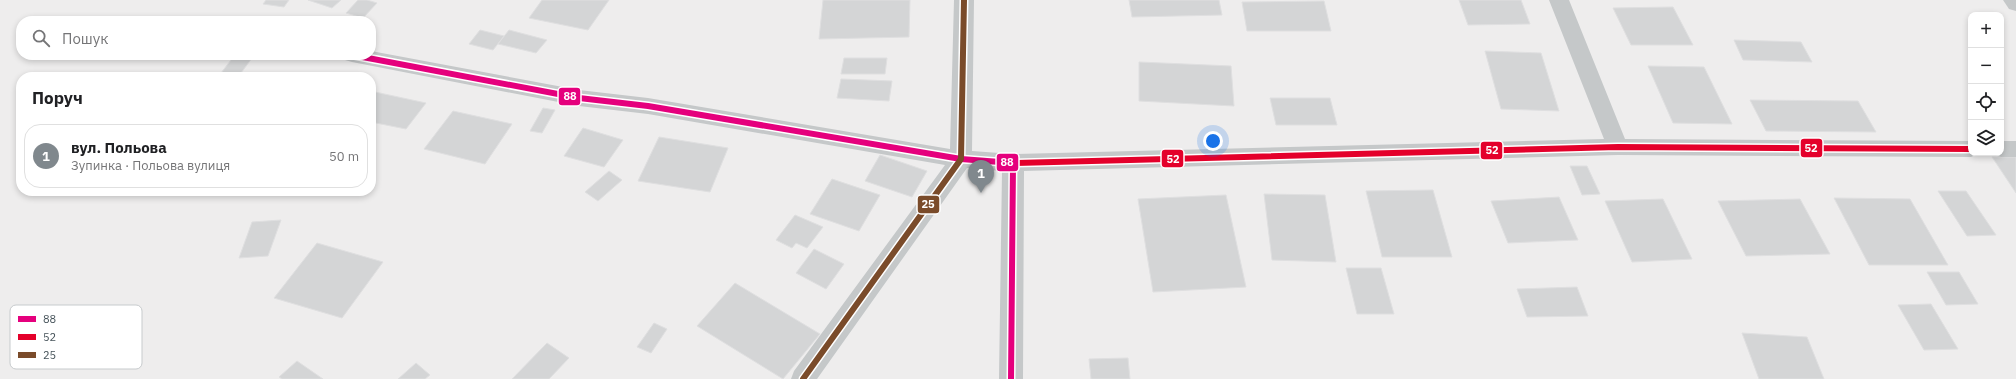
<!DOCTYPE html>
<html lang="uk">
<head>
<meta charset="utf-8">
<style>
  body { margin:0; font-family:"IBM Plex Sans",sans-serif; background:#f2f2f2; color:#202124 }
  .controls { position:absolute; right:12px; top:12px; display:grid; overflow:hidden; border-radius:8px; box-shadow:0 2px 6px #0003 }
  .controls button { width:36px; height:36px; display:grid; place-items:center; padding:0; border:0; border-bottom:1px solid #e0e0e0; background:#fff; color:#202124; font:20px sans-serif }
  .you { position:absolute; left:1213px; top:141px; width:14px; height:14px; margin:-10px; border:3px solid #fff; border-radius:50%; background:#1a73e8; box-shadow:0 0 0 6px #1a73e833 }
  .badge { display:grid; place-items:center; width:26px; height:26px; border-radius:50%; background:#80888d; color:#fff; font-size:13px; font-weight:700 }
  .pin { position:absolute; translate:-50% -33px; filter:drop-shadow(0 1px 2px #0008) }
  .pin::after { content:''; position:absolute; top:21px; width:14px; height:12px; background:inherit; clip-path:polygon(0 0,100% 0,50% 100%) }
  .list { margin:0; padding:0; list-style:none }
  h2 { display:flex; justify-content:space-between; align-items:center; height:52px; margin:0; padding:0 16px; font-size:17px }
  h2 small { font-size:13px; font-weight:400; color:#757577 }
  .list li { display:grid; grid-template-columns:26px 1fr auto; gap:12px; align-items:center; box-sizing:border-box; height:64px; margin:0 8px 8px; padding:0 8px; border:1px solid #e0e0e0; border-radius:16px }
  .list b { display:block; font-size:15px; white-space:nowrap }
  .list p { margin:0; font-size:13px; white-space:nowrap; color:#757577 }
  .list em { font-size:13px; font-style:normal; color:#757577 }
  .icon { flex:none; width:22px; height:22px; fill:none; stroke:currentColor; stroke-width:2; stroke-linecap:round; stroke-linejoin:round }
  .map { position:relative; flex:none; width:2016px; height:379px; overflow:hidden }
  .search { position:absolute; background:#fff; box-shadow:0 2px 6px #0003; left:16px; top:16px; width:360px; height:44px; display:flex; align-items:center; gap:10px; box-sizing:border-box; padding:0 14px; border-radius:16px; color:#757577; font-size:15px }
  .panel { position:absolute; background:#fff; box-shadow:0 2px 6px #0003; left:16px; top:72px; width:360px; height:124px; border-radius:16px }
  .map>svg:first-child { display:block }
</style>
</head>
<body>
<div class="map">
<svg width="2016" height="379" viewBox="0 0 2016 379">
  <rect width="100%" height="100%" fill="#eeeded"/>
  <g fill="#d4d5d6" stroke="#dfdfe0">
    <path d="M266 0H289L284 7 263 4Z"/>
    <path d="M308 0H341L332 8Z"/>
    <path d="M358 0H367L377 3 363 18 346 13Z"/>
    <path d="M542 0H609L588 30 529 18Z"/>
    <path d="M823 0H910L909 37 819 39Z"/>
    <path d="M1129 0H1219L1222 15 1132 17Z"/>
    <path d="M1459 0H1521L1530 24 1468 25Z"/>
    <path d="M1324 1 1331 31H1247L1242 2Z"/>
    <path d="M1673 7 1693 45H1631L1613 8Z"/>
    <path d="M480 30 504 36 493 50 469 44Z"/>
    <path d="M509 30 547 40 536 53 498 44Z"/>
    <path d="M1734 40 1801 42 1812 62 1743 60Z"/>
    <path d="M1485 51 1541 53 1559 111 1501 109Z"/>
    <path d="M234 56 252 58 238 77H218Z"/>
    <path d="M844 58H887L885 74H841Z"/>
    <path d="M1139 62 1231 66 1234 106 1139 101Z"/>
    <path d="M1648 66 1704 67 1732 124 1673 123Z"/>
    <path d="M841 79 892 81 889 101 837 98Z"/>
    <path d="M375 92 426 103 406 129 371 122V97Z"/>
    <path d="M1270 98H1330L1337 125H1276Z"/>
    <path d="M1750 100 1858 101 1876 132 1766 131Z"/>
    <path d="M543 108 555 110 542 133 530 131Z"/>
    <path d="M453 111 512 124 485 164 424 149Z"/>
    <path d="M583 128 623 140 604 167 564 156Z"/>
    <path d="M659 137 728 148 710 192 638 181Z"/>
    <path d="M880 155 927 171 912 197 865 181Z"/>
    <path d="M1992 157H2016V193Z"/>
    <path d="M1570 166H1587L1600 194 1582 195Z"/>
    <path d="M609 171 622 180 598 201 585 192Z"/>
    <path d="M832 179 880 195 859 231 810 214Z"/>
    <path d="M1433 190 1452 257H1382L1366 191Z"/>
    <path d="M1938 191H1966L1996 235 1967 236Z"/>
    <path d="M1264 194 1325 195 1336 262 1272 260Z"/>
    <path d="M1226 195 1246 287 1153 292 1138 199Z"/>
    <path d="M1559 197 1578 240 1508 243 1491 201Z"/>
    <path d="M1834 198 1910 199 1948 265H1869Z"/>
    <path d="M1663 199 1692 259 1632 262 1605 201Z"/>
    <path d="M1800 199 1830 254 1746 256 1718 201Z"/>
    <path d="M795 215 823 227 807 248 796 243 792 248 776 240Z"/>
    <path d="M281 220 268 256 239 258 252 222Z"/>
    <path d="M317 243 383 262 342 318 274 298Z"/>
    <path d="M814 249 844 264 826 289 796 273Z"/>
    <path d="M1346 268H1381L1394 314H1357Z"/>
    <path d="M1927 272H1959L1978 304 1946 305Z"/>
    <path d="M735 283 820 334 783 379 697 326Z"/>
    <path d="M1577 287 1588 316 1527 317 1517 289Z"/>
    <path d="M1931 304 1958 349 1924 350 1898 305Z"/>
    <path d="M654 323 667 329 651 353 637 347Z"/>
    <path d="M1742 333 1807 337 1824 379H1759Z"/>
    <path d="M547 343 569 358 549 379H512Z"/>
    <path d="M1128 358 1130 379H1091L1089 359Z"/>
    <path d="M297 361 323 379H282L279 377Z"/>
    <path d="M416 363 430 375 425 379H398Z"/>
  </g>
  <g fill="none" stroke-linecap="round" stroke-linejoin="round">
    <g fill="#c5c8c9" fill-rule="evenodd">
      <path d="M954 0H974L972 151 1013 154 1604 139 1549 0H1569L1625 139 1971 141V153H1980L1971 157 1618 155 1024 171 1023 379H999L1002 171 967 168 817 379H791L794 371 945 165 648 114 579 106 352 62 345 60 342 55H371V51L579 90 648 98 950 149Z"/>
      <path d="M2003 0H2016V11L2009 9Z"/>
      <path d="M2001 141H2016V157H2001L1993 155 1992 153H2001Z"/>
    </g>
    <defs>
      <path id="bus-1" d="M352 55 579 98 648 106 961 159 1013 163 1011 379"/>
      <path id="bus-2" d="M1013 163 1618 147 1971 149"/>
      <path id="bus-3" d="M803 379 961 159 964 0"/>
    </defs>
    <use href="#bus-1" stroke="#fff" stroke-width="9"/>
    <use href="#bus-2" stroke="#fff" stroke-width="9"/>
    <use href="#bus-3" stroke="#fff" stroke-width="9"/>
    <use href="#bus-1" stroke="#e5007d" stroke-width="6"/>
    <use href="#bus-2" stroke="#e4002b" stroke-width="6"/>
    <use href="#bus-3" stroke="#7a4b2a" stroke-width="6"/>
  </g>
  <rect x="10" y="305" width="132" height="64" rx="6" fill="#fff" stroke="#c7cbcd" stroke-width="1"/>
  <rect x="18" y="316" width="18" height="6" fill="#e5007d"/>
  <rect x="18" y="334" width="18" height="6" fill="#e4002b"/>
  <rect x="18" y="352" width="18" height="6" fill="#7a4b2a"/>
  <g font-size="11" fill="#455259">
    <text x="43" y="323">88</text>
    <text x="43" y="341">52</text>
    <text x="43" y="359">25</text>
  </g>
  <g stroke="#fff" stroke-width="1.5">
    <rect x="558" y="87" width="23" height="19" rx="4" fill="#e5007d"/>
    <rect x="1800" y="138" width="23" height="20" rx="4" fill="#e4002b"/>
    <rect x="1480" y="141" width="23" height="19" rx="4" fill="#e4002b"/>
    <rect x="1161" y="149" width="23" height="19" rx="4" fill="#e4002b"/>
    <rect x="996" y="153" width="23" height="19" rx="4" fill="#e5007d"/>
    <rect x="917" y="195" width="23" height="19" rx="4" fill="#7a4b2a"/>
  </g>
  <g font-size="11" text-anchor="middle" font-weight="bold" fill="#fff">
    <text x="570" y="100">88</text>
    <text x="1811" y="152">52</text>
    <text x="1492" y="154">52</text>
    <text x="1173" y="163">52</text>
    <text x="1007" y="166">88</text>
    <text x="928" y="208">25</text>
  </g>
</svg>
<div class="controls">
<button>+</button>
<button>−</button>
<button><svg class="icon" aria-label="locate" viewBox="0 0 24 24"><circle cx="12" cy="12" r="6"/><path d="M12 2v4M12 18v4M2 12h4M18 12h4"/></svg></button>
<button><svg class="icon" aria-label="layers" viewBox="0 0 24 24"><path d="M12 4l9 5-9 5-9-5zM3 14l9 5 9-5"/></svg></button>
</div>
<div class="you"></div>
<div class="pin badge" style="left:981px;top:193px">1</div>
<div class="search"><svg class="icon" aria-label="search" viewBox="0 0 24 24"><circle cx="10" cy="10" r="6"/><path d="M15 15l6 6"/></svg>Пошук</div>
<section class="panel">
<h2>Поруч<small></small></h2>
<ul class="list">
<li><span class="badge">1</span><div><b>вул. Польова</b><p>Зупинка · Польова вулиця</p></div><em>50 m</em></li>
</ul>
</section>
</div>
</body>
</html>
